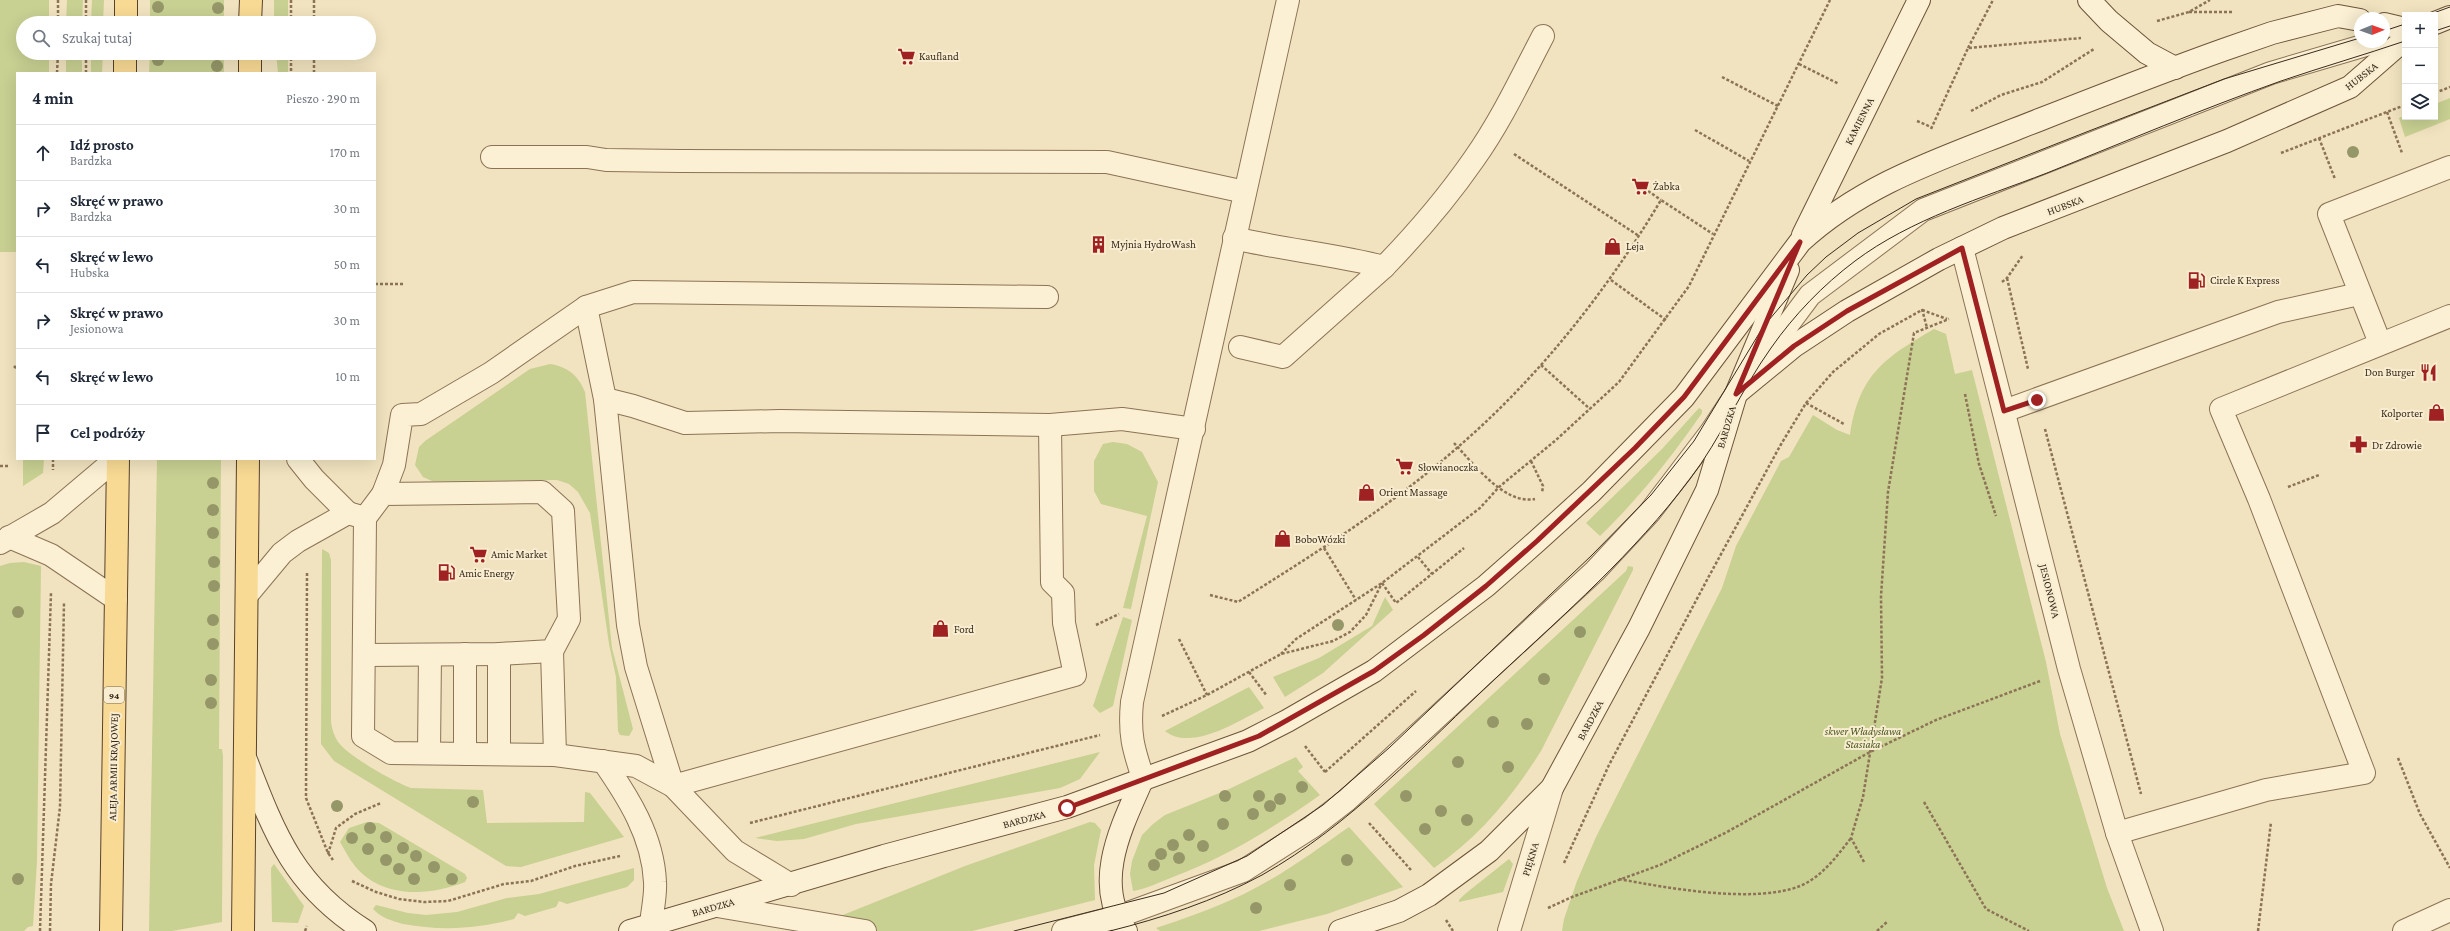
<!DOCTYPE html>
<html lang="pl">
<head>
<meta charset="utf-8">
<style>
  body { margin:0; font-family:"Crimson Pro",serif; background:#f2f2f3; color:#1f2937 }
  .controls { position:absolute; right:12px; top:12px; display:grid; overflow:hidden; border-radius:0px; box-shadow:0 4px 16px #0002 }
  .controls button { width:36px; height:36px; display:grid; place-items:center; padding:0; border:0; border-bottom:1px solid #e0e1e3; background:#fff; color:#1f2937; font:20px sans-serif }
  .compass { position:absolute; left:2354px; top:12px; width:36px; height:36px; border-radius:50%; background:#fff; box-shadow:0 4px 16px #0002; rotate:89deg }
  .stop { position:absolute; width:12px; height:12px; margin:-9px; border:3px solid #a02121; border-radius:50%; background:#fff }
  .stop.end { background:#a02121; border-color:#fff; box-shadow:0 1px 4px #0008 }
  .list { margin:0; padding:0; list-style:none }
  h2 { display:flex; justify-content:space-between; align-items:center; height:52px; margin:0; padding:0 16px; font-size:17px }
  h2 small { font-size:13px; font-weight:400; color:#747a83 }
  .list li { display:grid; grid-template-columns:26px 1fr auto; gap:12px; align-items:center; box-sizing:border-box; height:56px; padding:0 16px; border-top:1px solid #e0e1e3 }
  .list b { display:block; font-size:15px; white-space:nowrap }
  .list p { margin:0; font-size:13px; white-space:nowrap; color:#747a83 }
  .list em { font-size:13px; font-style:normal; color:#747a83 }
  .icon { flex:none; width:22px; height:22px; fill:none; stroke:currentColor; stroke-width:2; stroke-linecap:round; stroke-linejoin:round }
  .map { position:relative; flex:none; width:2450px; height:931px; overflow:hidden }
  .search { position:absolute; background:#fff; box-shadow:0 4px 16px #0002; left:16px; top:16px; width:360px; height:44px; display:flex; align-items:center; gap:10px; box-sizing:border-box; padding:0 14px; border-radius:22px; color:#747a83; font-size:15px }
  .panel { position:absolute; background:#fff; box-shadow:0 4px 16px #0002; left:16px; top:72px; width:360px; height:388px; border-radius:0px }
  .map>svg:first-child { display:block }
</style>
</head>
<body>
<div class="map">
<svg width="2450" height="931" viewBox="0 0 2450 931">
  <rect width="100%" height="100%" fill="#f1e3bf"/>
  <g fill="#c8d092">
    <path d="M0 0H49V23H23V53H49V73H17V252H0Z"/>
    <path d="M67 0H83L82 23H66Z"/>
    <path d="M92 0H104L103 23H91Z"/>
    <rect x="150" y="0" width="74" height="23"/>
    <rect x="274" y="0" width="14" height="23"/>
    <rect x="66" y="53" width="16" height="20"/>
    <path d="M91 53H103L102 73H91Z"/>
    <path d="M150 53H224V73H149Z"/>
    <path d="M276 53H288V73H278Z"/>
    <path d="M2450 98V119L2405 137 2399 118 2405 115 2435 117V104Z"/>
    <path d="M1934 329 1946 334 1955 374 1972 370 2046 662 2060 734 2107 888 2124 931H1562L1564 919 1577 881 1596 837 1722 588 1736 546 1781 461 1789 457 1813 415 1837 430 1850 435C1859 375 1884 358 1934 329Z"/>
    <path d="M550 364C568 367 578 375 585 392L612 648 633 729 629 736 620 735 618 731 616 677 609 644 590 513 578 492 569 484 557 480 432 481 423 477 415 465 419 447 425 441 530 369Z"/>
    <path d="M1699 408 1702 410V413C1670 459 1640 497 1600 536L1586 523 1662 449Z"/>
    <path d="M1113 442 1127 444 1142 452 1158 482 1131 609 1123 608 1147 516 1101 504 1094 491V461L1103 444Z"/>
    <path d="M23 459H44L43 473 23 486Z"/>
    <path d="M157 459H221L219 749H222L223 756 222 922 172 931H149Z"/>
    <path d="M322 549 329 553 331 560V722C332 729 334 736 338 742 348 756 394 782 411 788L483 790 487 823 584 822 585 792 590 793 624 837 521 867 506 866 334 761 321 744Z"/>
    <path d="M24 562 41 566 37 861 33 926 28 927 24 931H0V566L10 563Z"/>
    <path d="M1628 566 1633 567V570L1541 751C1512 797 1479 837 1434 868L1374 804 1626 571Z"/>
    <path d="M1385 597 1393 610 1323 673 1285 697 1273 677 1319 658 1372 626Z"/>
    <path d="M1123 617 1132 620 1113 706 1100 713 1093 706Z"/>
    <path d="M1249 687 1264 708C1239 721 1191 752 1165 731Z"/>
    <path d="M1100 752 1080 779 1060 788 856 824 804 839 777 841 755 838Z"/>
    <path d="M1296 757 1303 767 1298 771 1320 795C1273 828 1227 857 1173 877 1160 882 1146 889 1133 891L1130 874 1132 861 1142 835 1153 824 1165 815 1227 790Z"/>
    <path d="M367 822 379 823 465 874 467 878 465 882C429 896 382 899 355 866 349 859 345 850 340 842L349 828Z"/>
    <path d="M1090 822 1095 823 1101 830 1094 865 1095 900 972 931H803L965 866Z"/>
    <path d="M1349 827 1403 887 1327 914 1259 931H1160L1156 928C1186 918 1215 908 1244 894 1281 876 1315 851 1349 827Z"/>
    <path d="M1509 859 1513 864 1503 892 1459 902V900L1465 894Z"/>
    <path d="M274 864 304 906 298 923 272 922 271 868Z"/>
    <path d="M634 868V880L627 887 567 904 559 901 556 907 525 916 518 913 514 919C476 929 442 931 403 924 392 921 380 917 373 909L376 905 408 913 426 915 457 912 507 898 539 894Z"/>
  </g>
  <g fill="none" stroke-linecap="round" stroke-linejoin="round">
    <defs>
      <g id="lane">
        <path d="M492 157H587L606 160 680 161 1107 162 1245 192"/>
        <path d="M586 307 605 399 628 625 636 667 673 786 1075 675 1064 623 1063 593 1052 582 1050 425"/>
        <path d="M2380 343 2329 214 2450 167"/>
        <path d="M605 399 633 406 685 423 780 421 1050 425 1122 419 1194 429"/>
        <path d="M2004 411 2278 312 2359 294"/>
        <path d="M383 494 394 465 402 415 421 414 491 373 586 307 633 292 1047 297"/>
        <path d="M348 513 365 518 383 494 542 492 563 511 569 619 552 651 499 654 365 655"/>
        <path d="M365 518 363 736 391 753 555 755 636 766 673 786 735 851 791 885"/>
        <path d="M9 537 51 555 116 599"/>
        <path d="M0 543 52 513 116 459"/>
        <path d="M247 595 282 553 298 541 348 513 314 479 298 459"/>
        <path d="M552 651 555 755"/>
        <path d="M429 752 430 655"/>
        <path d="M465 754V654"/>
        <path d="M499 754V654"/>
        <path d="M603 761C628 797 653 836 655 882 656 896 652 911 651 925"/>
        <path d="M2117 833 2266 790 2364 773 2259 499 2221 409 2450 316"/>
        <path d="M717 906 865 931"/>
        <path d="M1063 931 1117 917 1243 871 1312 827 1347 800 1595 571 1650 512 1711 432 1736 394 1810 295 1923 210 2271 73 2376 42"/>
      </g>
      <g id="street">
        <path d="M1234 238C1284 250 1335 254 1384 267 1417 233 1447 198 1474 159 1501 121 1521 78 1543 36"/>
        <path d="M1962 248 2069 669 2117 833 2152 931"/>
        <path d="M1240 347 1283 357 1384 267"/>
        <path d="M1143 778C1133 748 1129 734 1132 702L1288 0"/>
        <path d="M1509 931 1552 788"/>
        <path d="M2404 931 2450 910"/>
      </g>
      <g id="secondary">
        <path d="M2089 0 2109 21 2147 53 2175 68"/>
        <path d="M2435 23 2450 17"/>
        <path d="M2384 24 2405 29"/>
        <path d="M1803 235 1919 0"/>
        <path d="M1738 392 1794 346 1847 311 1939 259 2003 228 2227 141 2350 87 2405 39"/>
        <path d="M246 760C275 835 294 886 365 931"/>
        <path d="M630 931 884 856 1067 807 1248 741 1287 721 1374 671 1486 586 1537 541 1591 492 1684 397 1800 242C1863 184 1938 160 2016 129 2085 102 2153 75 2223 50L2272 33 2338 16 2360 20"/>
        <path d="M1126 931C1092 882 1122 826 1143 778"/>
        <path d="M1340 931 1399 911 1429 895 1489 851 1552 788 1639 628 1707 490 1736 394 1788 270"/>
      </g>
      <g id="primary">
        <path d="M126 23V0"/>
        <path d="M250 23 251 0"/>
        <path d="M125 73V53"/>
        <path d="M250 73V53"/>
        <path d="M111 931 118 459"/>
        <path d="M243 931 248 459"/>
      </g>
    </defs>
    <use href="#lane" stroke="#8c7356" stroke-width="24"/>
    <use href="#street" stroke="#8c7356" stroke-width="24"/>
    <use href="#secondary" stroke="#6d5439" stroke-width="24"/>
    <use href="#primary" stroke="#59412b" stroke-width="24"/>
    <g stroke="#8c7356" stroke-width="2.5" stroke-dasharray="3 2" stroke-linecap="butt">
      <path d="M291 0V23"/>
      <path d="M2189 12H2232"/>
      <path d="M2157 21 2189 12 2210 0"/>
      <path d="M58 23V0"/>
      <path d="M86 23V0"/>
      <path d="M314 23V0"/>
      <path d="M1968 48 1993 0"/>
      <path d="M291 53V73"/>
      <path d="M1799 64 1839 84"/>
      <path d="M57 73 58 53"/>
      <path d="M86 73V53"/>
      <path d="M314 73V53"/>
      <path d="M1722 77 1778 106"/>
      <path d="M2435 93 2450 87"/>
      <path d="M1971 111 2001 95 2042 82 2094 49"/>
      <path d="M2387 112 2402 153"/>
      <path d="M1917 121 1931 127"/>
      <path d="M1931 129 1968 48 2081 38"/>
      <path d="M1695 130 1749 161"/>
      <path d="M2319 138 2335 179"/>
      <path d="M2281 153 2405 105"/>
      <path d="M1514 154 1639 236"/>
      <path d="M1648 191 1661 200"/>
      <path d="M2007 278 2028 369"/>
      <path d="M1611 280 1666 320"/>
      <path d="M2002 282 2007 278 2023 255"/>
      <path d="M375 284H403"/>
      <path d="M1922 309 1927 328"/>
      <path d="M1922 310 1947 319"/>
      <path d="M1541 365 1590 409"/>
      <path d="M14 366 17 369"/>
      <path d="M1965 394 1979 464 1996 516"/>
      <path d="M1806 403 1844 424"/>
      <path d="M2045 429 2141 794"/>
      <path d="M1454 443C1473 463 1504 505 1535 499"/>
      <path d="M53 459V470"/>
      <path d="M1531 461 1543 486 1542 493"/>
      <path d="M0 466H10"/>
      <path d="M2288 487 2319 475"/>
      <path d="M1324 548 1356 600"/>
      <path d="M1418 557 1432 574"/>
      <path d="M307 573 306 798 328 853 333 860"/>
      <path d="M1382 583 1396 603 1464 548"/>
      <path d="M1210 595 1238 602C1314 554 1390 507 1458 447 1539 377 1606 292 1661 200L1713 234"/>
      <path d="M1096 625 1119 614"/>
      <path d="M1179 639 1207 695"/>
      <path d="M1281 654 1296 639 1382 583 1480 508 1499 487 1556 440 1619 382 1689 286 1830 0"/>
      <path d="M1249 672 1267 696"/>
      <path d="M1162 716 1207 695 1281 654 1333 641 1350 632 1366 615 1382 583"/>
      <path d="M1305 746 1325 772"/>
      <path d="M2398 758 2420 814 2450 868"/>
      <path d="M1325 772 1416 691"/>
      <path d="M1924 802 1986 909 2029 931"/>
      <path d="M750 823 1100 735"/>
      <path d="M1369 823 1411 870"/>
      <path d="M328 854 336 828 355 814 381 803"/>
      <path d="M1864 862 1851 838 1863 797 1882 678 1881 596 1888 492 1914 333 1949 319"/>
      <path d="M1564 863 1609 765 1708 578 1780 446 1806 403 1833 372 1879 334 1922 310"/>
      <path d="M1619 879C1667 888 1755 904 1800 886 1822 877 1837 856 1851 838"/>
      <path d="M352 881 376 892 399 899 424 902 448 901 504 884 531 881 575 866 620 856"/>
      <path d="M1548 908 1572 897 1660 865 1727 832 1870 752 1936 720 2040 681"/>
      <path d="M1446 920 1453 931"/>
      <path d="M40 931 51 593"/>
      <path d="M50 931 51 884 60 807 64 602"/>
      <path d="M305 931 307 926"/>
      <path d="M1877 931 1888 921"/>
      <path d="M2258 931 2271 822"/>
    </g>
    <use href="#lane" stroke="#fbf0d3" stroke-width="22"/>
    <use href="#street" stroke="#fbf0d3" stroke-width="22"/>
    <use href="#secondary" stroke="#fbf0d3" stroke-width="22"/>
    <use href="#primary" stroke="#f8da94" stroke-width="22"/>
    <g stroke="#3a2b1c" stroke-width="1">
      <path d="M2428 15 2450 7"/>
      <path d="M2384 31 2405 24"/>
      <path d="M2435 31 2450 26"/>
      <path d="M1014 931 1164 893 1247 856 1323 805 1389 748 1591 556 1651 495 1694 441 1763 327 1807 275 1826 257 1858 233 1916 199 2089 131 2224 79 2360 38"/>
      <path d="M1110 931C1162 918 1214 901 1262 875 1351 825 1423 746 1497 677 1565 614 1634 553 1690 479 1721 438 1741 390 1771 348 1794 315 1823 285 1855 261 1911 219 1982 198 2047 173 2124 142 2202 109 2281 81 2322 67 2364 55 2405 41"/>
    </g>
  </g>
  <g fill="#959768">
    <circle cx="158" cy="7" r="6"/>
    <circle cx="218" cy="8" r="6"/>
    <circle cx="158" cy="60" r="6"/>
    <circle cx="217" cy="66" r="6"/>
    <circle cx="2353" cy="152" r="6"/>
    <circle cx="213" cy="483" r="6"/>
    <circle cx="213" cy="510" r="6"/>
    <circle cx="213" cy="533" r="6"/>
    <circle cx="214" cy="562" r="6"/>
    <circle cx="214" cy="586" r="6"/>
    <circle cx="18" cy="612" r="6"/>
    <circle cx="213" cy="620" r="6"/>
    <circle cx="1338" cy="625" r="6"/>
    <circle cx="1580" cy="632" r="6"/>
    <circle cx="213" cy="644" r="6"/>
    <circle cx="1544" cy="679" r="6"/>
    <circle cx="211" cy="680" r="6"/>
    <circle cx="211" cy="703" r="6"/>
    <circle cx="1493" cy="722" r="6"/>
    <circle cx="1527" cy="724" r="6"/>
    <circle cx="1458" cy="762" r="6"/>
    <circle cx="1508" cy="767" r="6"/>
    <circle cx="1302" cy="787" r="6"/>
    <circle cx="1225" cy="796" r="6"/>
    <circle cx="1259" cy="796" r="6"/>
    <circle cx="1406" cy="796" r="6"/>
    <circle cx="1280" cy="799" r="6"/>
    <circle cx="473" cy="802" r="6"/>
    <circle cx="337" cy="806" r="6"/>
    <circle cx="1270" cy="806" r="6"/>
    <circle cx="1441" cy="811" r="6"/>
    <circle cx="1253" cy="814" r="6"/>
    <circle cx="1467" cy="820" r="6"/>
    <circle cx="1223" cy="824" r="6"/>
    <circle cx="370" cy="828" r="6"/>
    <circle cx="1425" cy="829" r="6"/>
    <circle cx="1189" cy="835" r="6"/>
    <circle cx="386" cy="837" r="6"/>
    <circle cx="352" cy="838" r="6"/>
    <circle cx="1173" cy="845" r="6"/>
    <circle cx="1203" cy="846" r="6"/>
    <circle cx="403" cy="848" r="6"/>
    <circle cx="368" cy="849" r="6"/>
    <circle cx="1161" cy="854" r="6"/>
    <circle cx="416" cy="856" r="6"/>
    <circle cx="1179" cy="858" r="6"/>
    <circle cx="386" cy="860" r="6"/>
    <circle cx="1347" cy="860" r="6"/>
    <circle cx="1154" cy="865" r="6"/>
    <circle cx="434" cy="867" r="6"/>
    <circle cx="399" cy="869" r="6"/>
    <circle cx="18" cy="879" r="6"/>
    <circle cx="414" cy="879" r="6"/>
    <circle cx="452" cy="879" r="6"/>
    <circle cx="1290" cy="885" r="6"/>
    <circle cx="1256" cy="908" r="6"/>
  </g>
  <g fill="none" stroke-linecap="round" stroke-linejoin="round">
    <path stroke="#a02121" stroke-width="5" d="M1067 808 1259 736 1374 671 1424 635 1486 586 1537 541 1635 448 1684 397 1800 242 1736 394 1794 346 1847 311 1962 248 2004 411 2037 400"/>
  </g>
  <defs>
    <symbol id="supermarket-bare" viewBox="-9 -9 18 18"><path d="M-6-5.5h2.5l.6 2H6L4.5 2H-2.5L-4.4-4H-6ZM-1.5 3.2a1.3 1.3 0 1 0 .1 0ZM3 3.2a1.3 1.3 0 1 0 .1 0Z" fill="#a02121" stroke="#f8edd0" stroke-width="2.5" paint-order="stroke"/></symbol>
    <symbol id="building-bare" viewBox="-9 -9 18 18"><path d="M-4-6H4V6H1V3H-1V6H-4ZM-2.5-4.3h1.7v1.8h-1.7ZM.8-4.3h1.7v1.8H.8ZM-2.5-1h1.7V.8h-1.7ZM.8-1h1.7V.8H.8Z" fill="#a02121" stroke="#f8edd0" stroke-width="2.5" paint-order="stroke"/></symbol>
    <symbol id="shop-bare" viewBox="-9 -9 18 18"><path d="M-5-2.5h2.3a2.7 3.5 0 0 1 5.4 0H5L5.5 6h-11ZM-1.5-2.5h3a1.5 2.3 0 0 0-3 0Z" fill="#a02121" stroke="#f8edd0" stroke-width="2.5" paint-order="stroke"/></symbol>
    <symbol id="fuel-bare" viewBox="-9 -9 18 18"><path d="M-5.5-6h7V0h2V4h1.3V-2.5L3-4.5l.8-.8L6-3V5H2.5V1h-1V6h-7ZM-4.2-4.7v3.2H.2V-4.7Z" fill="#a02121" stroke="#f8edd0" stroke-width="2.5" paint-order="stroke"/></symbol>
    <symbol id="restaurant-bare" viewBox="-9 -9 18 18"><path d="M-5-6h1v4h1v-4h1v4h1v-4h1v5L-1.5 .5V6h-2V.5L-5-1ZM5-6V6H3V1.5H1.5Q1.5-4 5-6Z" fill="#a02121" stroke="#f8edd0" stroke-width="2.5" paint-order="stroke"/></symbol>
    <symbol id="pharmacy-bare" viewBox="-9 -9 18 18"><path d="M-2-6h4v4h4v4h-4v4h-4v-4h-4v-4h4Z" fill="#a02121" stroke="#f8edd0" stroke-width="2.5" paint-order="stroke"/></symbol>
  </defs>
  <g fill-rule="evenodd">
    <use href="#supermarket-bare" x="894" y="44" width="25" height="25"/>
    <use href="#supermarket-bare" x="1628" y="174" width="25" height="25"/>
    <use href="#building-bare" x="1086" y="232" width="25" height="25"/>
    <use href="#shop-bare" x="1600" y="234" width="25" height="25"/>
    <use href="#fuel-bare" x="2184" y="268" width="25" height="25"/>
    <use href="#restaurant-bare" x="2416" y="360" width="25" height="25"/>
    <use href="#shop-bare" x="2424" y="400" width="25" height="25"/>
    <use href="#pharmacy-bare" x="2346" y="432" width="25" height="25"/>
    <use href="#supermarket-bare" x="1392" y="454" width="25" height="25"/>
    <use href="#shop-bare" x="1354" y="480" width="25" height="25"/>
    <use href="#shop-bare" x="1270" y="526" width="25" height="25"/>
    <use href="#supermarket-bare" x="466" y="542" width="25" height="25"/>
    <use href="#fuel-bare" x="434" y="560" width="25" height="25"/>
    <use href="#shop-bare" x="928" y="616" width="25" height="25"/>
  </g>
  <g text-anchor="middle" stroke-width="4" stroke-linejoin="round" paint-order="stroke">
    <rect fill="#f8edd0" stroke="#736552" stroke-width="1" x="104" y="687" width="20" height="16" rx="3"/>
    <g font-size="10" font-weight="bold" fill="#3a2b1c">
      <text x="114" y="699">94</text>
    </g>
    <g font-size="11" fill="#3a2b1c" stroke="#f8edd0" text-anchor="start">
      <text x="919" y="60">Kaufland</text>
      <text x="1653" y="190">Żabka</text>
      <text x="1111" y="248">Myjnia HydroWash</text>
      <text x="1626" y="250">Leja</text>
      <text x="2210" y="284">Circle K Express</text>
      <text x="2415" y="376" text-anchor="end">Don Burger</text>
      <text x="2423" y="417" text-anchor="end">Kolporter</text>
      <text x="2372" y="449">Dr Zdrowie</text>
      <text x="1418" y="471">Słowianoczka</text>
      <text x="1379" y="496">Orient Massage</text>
      <text x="1295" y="543">BoboWózki</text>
      <text x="491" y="558">Amic Market</text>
      <text x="459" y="577">Amic Energy</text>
      <text x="954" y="633">Ford</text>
    </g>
    <g font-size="11" fill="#3a2b1c" stroke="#f8edd0">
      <text transform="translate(2361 76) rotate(-38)" y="4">HUBSKA</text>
      <text transform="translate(1859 121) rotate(-63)" y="4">KAMIENNA</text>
      <text transform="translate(2065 205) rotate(-21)" y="4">HUBSKA</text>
      <text transform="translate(1726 427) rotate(-74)" y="4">BARDZKA</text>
      <text transform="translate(2050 591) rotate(76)" y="4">JESIONOWA</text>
      <text transform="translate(1590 720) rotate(-62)" y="4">BARDZKA</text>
      <text transform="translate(113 767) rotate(-89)" y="4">ALEJA ARMII KRAJOWEJ</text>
      <text transform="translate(1024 819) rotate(-15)" y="4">BARDZKA</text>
      <text transform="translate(1530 859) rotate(-73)" y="4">PIĘKNA</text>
      <text transform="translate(713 907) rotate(-16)" y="4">BARDZKA</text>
    </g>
    <g font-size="11" font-style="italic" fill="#4a5821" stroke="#f8edd0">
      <text x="1863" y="735">skwer Władysława<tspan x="1863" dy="13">Stasiaka</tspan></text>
    </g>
  </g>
</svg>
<div class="controls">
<button>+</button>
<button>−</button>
<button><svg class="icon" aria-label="layers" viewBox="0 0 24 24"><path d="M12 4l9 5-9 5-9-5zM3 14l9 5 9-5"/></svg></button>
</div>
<svg class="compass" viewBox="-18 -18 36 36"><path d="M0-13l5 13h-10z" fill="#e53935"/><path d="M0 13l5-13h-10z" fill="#747a83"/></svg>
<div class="stop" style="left:1067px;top:808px"></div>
<div class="stop end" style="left:2037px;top:400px"></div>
<div class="search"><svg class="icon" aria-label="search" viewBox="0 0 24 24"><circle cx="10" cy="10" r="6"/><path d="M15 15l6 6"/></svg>Szukaj tutaj</div>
<section class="panel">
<h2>4 min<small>Pieszo · 290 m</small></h2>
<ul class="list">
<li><svg class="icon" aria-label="ahead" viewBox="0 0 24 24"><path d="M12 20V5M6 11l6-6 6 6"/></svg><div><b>Idź prosto</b><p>Bardzka</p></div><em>170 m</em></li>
<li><svg class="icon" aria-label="right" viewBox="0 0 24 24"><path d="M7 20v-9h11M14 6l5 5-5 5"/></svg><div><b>Skręć w prawo</b><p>Bardzka</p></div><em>30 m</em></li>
<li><svg class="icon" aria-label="left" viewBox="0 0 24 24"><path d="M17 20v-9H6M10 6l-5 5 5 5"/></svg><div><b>Skręć w lewo</b><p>Hubska</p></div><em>50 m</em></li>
<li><svg class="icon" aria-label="right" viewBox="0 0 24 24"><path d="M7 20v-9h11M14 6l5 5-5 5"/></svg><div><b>Skręć w prawo</b><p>Jesionowa</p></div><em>30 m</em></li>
<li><svg class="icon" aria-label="left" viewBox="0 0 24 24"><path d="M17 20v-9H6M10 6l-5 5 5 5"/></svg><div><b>Skręć w lewo</b></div><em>10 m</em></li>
<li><svg class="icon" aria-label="arrive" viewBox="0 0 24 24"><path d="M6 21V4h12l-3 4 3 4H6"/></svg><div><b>Cel podróży</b></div></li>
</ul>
</section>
</div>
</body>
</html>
